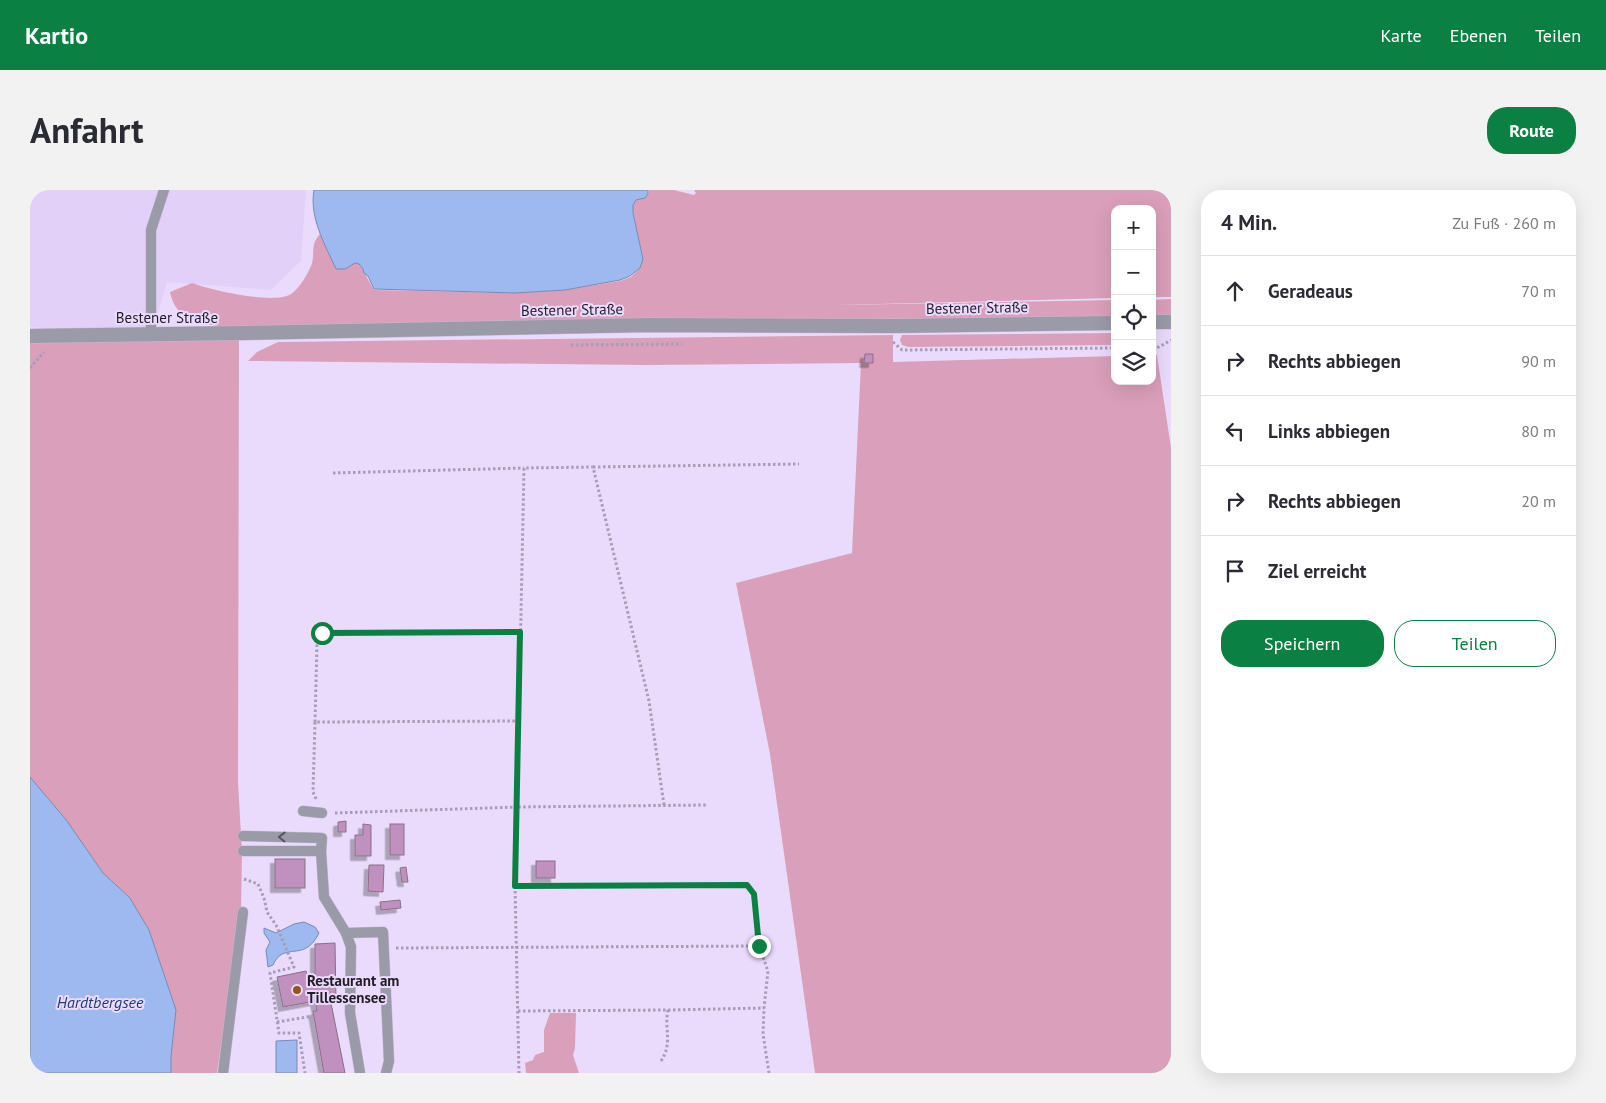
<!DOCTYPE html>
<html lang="de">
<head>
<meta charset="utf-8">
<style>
  body { margin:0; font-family:"PT Sans",sans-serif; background:#f2f2f3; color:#2b2b33 }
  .controls { position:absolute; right:15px; top:15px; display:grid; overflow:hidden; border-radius:10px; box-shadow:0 5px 20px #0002 }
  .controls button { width:45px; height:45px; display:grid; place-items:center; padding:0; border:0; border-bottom:1px solid #e1e1e2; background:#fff; color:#2b2b33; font:25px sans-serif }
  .stop { position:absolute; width:15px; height:15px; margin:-11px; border:4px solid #0b8043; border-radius:50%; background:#fff }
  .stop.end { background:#0b8043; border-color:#fff; box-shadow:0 1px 5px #0008 }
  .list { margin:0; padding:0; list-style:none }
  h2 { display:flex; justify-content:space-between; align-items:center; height:65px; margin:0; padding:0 20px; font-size:21px }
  h2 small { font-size:16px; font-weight:400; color:#7c7c81 }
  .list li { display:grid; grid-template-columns:32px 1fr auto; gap:15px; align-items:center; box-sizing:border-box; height:70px; padding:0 20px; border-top:1px solid #e1e1e2 }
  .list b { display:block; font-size:19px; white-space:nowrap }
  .list em { font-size:16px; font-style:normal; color:#7c7c81 }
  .actions { display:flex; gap:10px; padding:15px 20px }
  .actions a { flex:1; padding:11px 0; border:1px solid #0b8043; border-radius:20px; text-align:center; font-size:18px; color:#0b8043 }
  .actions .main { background:#0b8043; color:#fff }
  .icon { flex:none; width:28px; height:28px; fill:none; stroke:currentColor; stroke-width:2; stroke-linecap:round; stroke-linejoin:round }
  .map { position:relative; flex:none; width:1141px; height:883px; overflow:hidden; border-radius:20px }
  header { display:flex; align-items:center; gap:30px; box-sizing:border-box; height:70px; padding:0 25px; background:#0b8043; color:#fff }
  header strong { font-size:24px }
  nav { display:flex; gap:28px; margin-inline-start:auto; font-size:18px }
  .intro { display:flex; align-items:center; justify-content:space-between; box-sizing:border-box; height:120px; padding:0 30px }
  h1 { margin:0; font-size:35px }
  .button { padding:12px 22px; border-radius:20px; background:#0b8043; color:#fff; font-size:18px; font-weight:700 }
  main { display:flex; gap:30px; padding:0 30px }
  aside { flex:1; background:#fff; border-radius:20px; box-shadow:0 5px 20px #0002 }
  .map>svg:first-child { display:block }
</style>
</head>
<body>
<header>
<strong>Kartio</strong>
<nav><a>Karte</a><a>Ebenen</a><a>Teilen</a></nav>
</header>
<div class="intro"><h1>Anfahrt</h1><a class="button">Route</a></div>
<main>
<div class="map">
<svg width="1141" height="883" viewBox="0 0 1141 883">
  <defs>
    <filter id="shadow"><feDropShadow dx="-4.5" dy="4.5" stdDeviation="0" flood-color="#0004"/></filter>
  </defs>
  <rect width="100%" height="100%" fill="#eadbfc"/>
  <path fill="#e3d0f8" d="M0 0H276L271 71 241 100 137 92 123 140 29 139 0 137Z"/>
  <g fill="#da9fba">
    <path d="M619 0H644L664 5 666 3 664 0H1141V107H1122V19H1085V108L808 115 1085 110V126L203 137C184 136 154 133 144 114 142 110 141 106 140 102L162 93C181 100 244 115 261 104 269 99 277 85 281 76 286 64 279 56 290 44L306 79H315L325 73 329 74 333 79C334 82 341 95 344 100L485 103 535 100 590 91 601 87 610 78 613 69 603 22V15L606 10C613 8 619 8 619 0Z"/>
    <path d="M1141 109V126H1122V110Z"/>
    <path d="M1085 143V155L879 157 872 155 870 150 872 145Z"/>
    <path d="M863 145V172L1085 166V191H1122V165H1127L1141 258V883H785L740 564 706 393 822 363 831 173 616 175 218 171 227 162 248 152Z"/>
    <path d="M209 146 208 592 212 662 211 723 187 883H141V866L146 820 119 740 100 708 73 683 37 631 0 587V150Z"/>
    <path d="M520 823H546L545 858 543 865 549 883H496L495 873 503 870 505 865 514 862V840Z"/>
  </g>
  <g fill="#9db9ef" stroke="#788ab3">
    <path d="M284 0H618V4L615 8 606 10 603 15V23L613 69 610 78 600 86 590 90 535 100 485 103 344 99 338 86 334 83 333 79 329 74 325 73 315 79H306C295 55 279 27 284 0Z"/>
    <path d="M0 587 37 631 73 683 100 708 119 740 146 820 141 866V883H0Z"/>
    <path d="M274 732 285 737 289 743C274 774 254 750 243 775L238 777 236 760 240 752 234 743V738L246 743 264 734Z"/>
    <path d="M267 850V883H246V851Z"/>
  </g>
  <g fill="#c091be" stroke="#896f87" filter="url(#shadow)">
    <path d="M835 164H843V173H834Z"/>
    <path d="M316 631V642H308V632Z"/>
    <path d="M333 634 341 635V666H325V645H333Z"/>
    <rect x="360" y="634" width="14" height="31"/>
    <rect x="245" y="669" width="30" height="29"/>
    <rect x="506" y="671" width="19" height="17"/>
    <path d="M339 675H354L353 702 338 701Z"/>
    <path d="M376 677 378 692H372L370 678Z"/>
    <path d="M370 710 371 718 351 720 350 712Z"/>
    <path d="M305 753 306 811H300L302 818 315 883H294L283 821H287L285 811 253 817 247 787 276 781 278 787 285 786V754Z"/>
  </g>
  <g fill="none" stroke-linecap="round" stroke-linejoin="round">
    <defs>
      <g id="service">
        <path d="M121 144V40L134 0"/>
        <path d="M273 621 292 623"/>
        <path d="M213 646 292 648 291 661 294 707 316 743 321 757 320 823 330 883"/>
        <path d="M213 661H291"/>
        <path d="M316 743 353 742 359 871 356 883"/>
        <path d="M193 883 213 722"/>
      </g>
      <g id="tertiary">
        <path d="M1122 132H1141"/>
        <path d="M0 146 213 143 619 135 863 136 1085 133"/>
      </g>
    </defs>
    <use href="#service" stroke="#c6b9d6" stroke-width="11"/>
    <use href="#tertiary" stroke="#c6b9d6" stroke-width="15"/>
    <g stroke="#a89cb6" stroke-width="3" stroke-dasharray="2.5 2.5" stroke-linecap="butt">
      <path d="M863 152 872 160 1085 158"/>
      <path d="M541 155 652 154"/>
      <path d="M1122 157H1129L1141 150"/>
      <path d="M0 178 14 162"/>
      <path d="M563 277 769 274"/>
      <path d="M303 283 494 278"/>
      <path d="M285 532 287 453 293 443 490 442"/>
      <path d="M286 609 283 602 285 532 488 531"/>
      <path d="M634 615 619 511 563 277 494 278 487 617 677 615"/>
      <path d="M305 623 487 617 485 696 717 695 724 704 729 756"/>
      <path d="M214 689 228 694 234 708 237 722 246 735 264 777 240 783 249 843H269L275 883"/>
      <path d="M485 696 489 883"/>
      <path d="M366 758 729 756 738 781 734 818 733 844 739 883"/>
      <path d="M488 821 638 820 734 818"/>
      <path d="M247 832 283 826"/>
      <path d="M631 871C643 853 634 839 638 820"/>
    </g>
    <use href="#service" stroke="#9a9aa9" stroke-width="10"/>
    <use href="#tertiary" stroke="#9a9aa9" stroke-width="14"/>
  </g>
  <defs><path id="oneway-chevron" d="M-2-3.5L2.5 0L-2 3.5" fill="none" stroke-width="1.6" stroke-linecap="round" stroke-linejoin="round" transform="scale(1.25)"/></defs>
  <use stroke="#585562" href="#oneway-chevron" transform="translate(252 647) rotate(-179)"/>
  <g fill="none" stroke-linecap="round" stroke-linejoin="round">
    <path stroke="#0b8043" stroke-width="6" d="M292 443 490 442 485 696 717 695 724 704 729 756"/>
  </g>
  <circle fill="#955420" stroke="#eadbfc" stroke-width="2" cx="267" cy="800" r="5"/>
  <g text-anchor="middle" stroke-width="4" stroke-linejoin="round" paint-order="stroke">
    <g font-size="15" fill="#221c28" stroke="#eadbfc">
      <text transform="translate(947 118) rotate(-1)" y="5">Bestener Straße</text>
      <text transform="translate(542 120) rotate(-1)" y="5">Bestener Straße</text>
      <text x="137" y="133">Bestener Straße</text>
    </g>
    <g font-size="15" font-weight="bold" fill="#221c28" stroke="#eadbfc" text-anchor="start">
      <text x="277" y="796">Restaurant am<tspan x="277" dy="17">Tillessensee</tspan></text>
    </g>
    <g font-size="16" font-style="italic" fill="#1e3c7b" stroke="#eadbfc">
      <text x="70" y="818">Hardtbergsee</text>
    </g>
  </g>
</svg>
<div class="controls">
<button>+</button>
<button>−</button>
<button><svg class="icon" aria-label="locate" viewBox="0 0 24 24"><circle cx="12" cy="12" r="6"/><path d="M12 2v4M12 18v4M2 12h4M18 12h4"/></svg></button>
<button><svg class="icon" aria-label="layers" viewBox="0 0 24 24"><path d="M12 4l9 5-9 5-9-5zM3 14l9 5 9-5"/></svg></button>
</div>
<div class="stop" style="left:292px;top:443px"></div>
<div class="stop end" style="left:729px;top:756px"></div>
</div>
<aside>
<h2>4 Min.<small>Zu Fuß · 260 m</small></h2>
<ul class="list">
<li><svg class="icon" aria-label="ahead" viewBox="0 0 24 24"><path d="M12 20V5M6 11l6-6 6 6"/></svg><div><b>Geradeaus</b></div><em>70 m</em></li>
<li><svg class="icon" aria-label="right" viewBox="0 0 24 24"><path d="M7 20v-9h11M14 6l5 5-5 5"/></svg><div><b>Rechts abbiegen</b></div><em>90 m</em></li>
<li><svg class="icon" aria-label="left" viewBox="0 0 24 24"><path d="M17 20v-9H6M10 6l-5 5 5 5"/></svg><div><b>Links abbiegen</b></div><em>80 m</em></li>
<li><svg class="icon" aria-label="right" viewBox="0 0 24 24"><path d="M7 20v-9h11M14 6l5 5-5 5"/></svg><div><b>Rechts abbiegen</b></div><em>20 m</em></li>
<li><svg class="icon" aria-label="arrive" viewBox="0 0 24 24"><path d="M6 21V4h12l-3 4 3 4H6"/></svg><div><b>Ziel erreicht</b></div></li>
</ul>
<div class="actions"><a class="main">Speichern</a><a>Teilen</a></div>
</aside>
</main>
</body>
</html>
